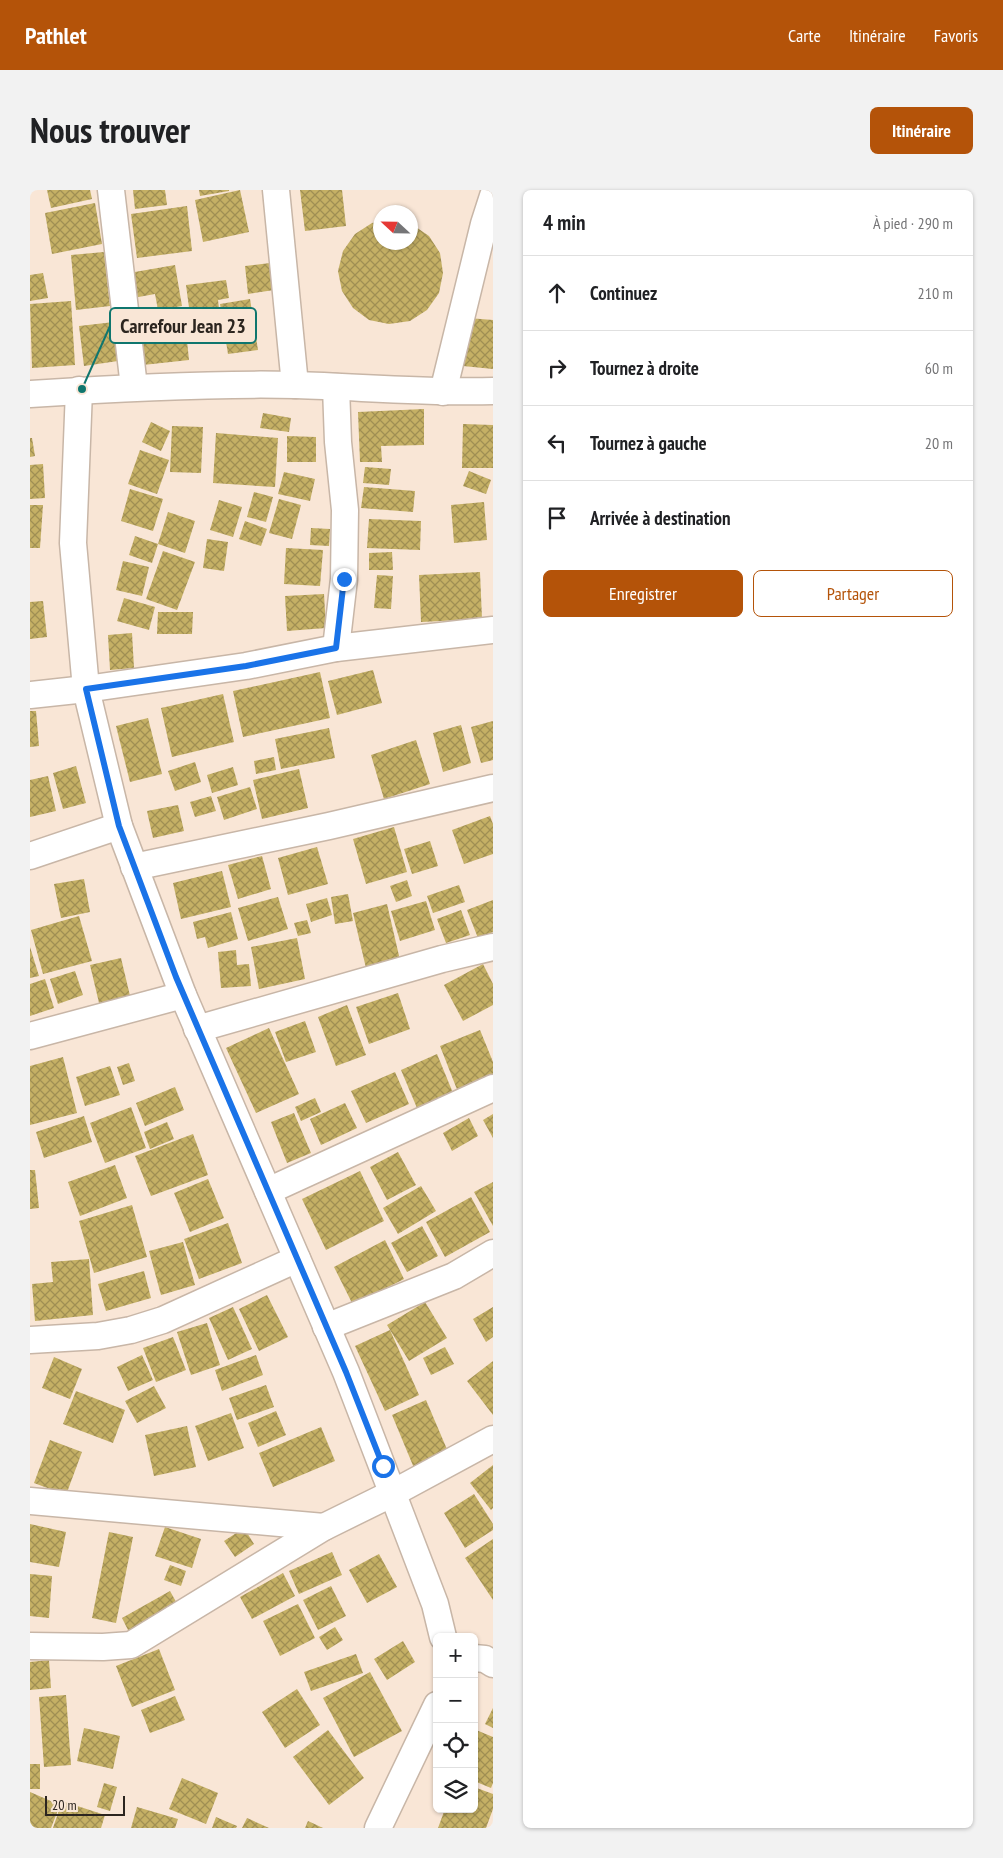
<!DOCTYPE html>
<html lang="fr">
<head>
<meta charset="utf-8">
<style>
  body { margin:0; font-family:"PT Sans Narrow",sans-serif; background:#f2f2f2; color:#202124 }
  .controls { position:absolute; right:15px; bottom:15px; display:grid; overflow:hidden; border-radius:8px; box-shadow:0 1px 4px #0004 }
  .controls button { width:45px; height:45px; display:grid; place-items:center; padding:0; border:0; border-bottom:1px solid #e0e0e0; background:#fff; color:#202124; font:25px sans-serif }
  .compass { position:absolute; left:343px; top:15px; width:45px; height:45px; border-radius:50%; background:#fff; box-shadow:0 1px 4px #0004; rotate:292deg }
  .scale { position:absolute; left:15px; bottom:12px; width:80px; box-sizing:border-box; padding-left:5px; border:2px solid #2c251f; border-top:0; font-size:14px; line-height:18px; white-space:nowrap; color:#2c251f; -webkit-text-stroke:4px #f9e6d6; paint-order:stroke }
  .stop { position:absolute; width:15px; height:15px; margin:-11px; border:4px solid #1a73e8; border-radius:50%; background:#fff }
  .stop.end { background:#1a73e8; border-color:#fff; box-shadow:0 1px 5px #0008 }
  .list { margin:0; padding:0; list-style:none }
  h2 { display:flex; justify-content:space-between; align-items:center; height:65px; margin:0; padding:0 20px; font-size:21px }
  h2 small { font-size:16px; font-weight:400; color:#757577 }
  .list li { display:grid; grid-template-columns:32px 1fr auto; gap:15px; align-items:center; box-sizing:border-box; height:75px; padding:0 20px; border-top:1px solid #e0e0e0 }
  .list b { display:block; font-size:19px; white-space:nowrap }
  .list em { font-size:16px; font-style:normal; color:#757577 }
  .actions { display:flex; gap:10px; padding:15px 20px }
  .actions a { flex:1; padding:11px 0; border:1px solid #b45309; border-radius:8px; text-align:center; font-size:18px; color:#b45309 }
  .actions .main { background:#b45309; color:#fff }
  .icon { flex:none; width:28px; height:28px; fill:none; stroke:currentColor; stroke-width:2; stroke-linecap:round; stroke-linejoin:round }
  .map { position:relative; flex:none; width:463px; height:1638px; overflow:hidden; border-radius:8px }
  header { display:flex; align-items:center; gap:30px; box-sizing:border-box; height:70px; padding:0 25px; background:#b45309; color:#fff }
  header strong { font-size:24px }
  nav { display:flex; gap:28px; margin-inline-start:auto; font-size:18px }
  .intro { display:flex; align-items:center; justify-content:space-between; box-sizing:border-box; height:120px; padding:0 30px }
  h1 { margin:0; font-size:35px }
  .button { padding:12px 22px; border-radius:8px; background:#b45309; color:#fff; font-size:18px; font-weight:700 }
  main { display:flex; gap:30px; padding:0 30px }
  aside { flex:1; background:#fff; border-radius:8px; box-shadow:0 1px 4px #0004 }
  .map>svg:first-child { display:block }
</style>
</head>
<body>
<header>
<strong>Pathlet</strong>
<nav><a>Carte</a><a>Itinéraire</a><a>Favoris</a></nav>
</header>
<div class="intro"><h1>Nous trouver</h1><a class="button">Itinéraire</a></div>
<main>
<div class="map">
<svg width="463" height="1638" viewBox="0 0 463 1638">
  <defs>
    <pattern id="building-cross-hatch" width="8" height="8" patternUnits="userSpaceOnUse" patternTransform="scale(1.25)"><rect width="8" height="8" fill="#c5b065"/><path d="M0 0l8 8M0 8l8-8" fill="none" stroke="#a08f53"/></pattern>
  </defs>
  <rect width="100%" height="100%" fill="#f9e6d6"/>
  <g fill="url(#building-cross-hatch)">
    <path d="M17 0H60L62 9 21 18Z"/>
    <path d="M103 0H135L137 15 105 19Z"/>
    <path d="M169 0H199V1L170 6Z"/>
    <path d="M210 0 219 42 173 52 165 10Z"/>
    <path d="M270 0H312L316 36 275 41Z"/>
    <path d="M65 13 72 54 22 64 15 23Z"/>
    <path d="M157 16 162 61 107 68 101 24Z"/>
    <path d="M350 31V52H380V33L399 46 410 63 413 83 409 103 397 120 380 131 359 134 339 130 323 118 312 101 308 81 313 61 325 44 342 33Z"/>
    <path d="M74 62 80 116 46 120 41 65Z"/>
    <path d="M240 73 244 100 218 104 215 76Z"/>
    <path d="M145 75 152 116 128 120 125 104 103 108 99 83Z"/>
    <path d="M13 83 18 108 0 111V85Z"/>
    <path d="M196 90 199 108 188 110 191 135 162 140 156 95Z"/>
    <path d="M220 109 228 160 198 164 190 114Z"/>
    <path d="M41 111 45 175 2 178 0 114Z"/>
    <path d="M154 122 159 170 113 175 108 127Z"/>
    <path d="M438 128 463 130V179L433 176Z"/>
    <path d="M84 132 88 171 54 176 49 136Z"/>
    <path d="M394 219V255L351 256 352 272H330L328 222Z"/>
    <path d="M233 223 261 228 259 242 230 238Z"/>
    <path d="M121 232 140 241 131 261 112 252Z"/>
    <path d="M433 234 463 235V278H432Z"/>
    <path d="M142 236 173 237 171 283 140 282Z"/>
    <path d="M186 243 248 248 245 297 183 293Z"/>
    <path d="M257 246 286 247V272H257Z"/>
    <path d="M0 248H2L5 266 0 267Z"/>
    <path d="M110 260 139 270 127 304 98 294Z"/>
    <path d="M13 274 15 308 0 309V275Z"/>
    <path d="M335 277 361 279 359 295 333 293Z"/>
    <path d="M439 281 461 290 456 304 433 296Z"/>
    <path d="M254 282 285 289 280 311 248 304Z"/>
    <path d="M334 297 385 301 383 322 331 318Z"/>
    <path d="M100 299 133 309 123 341 91 331Z"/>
    <path d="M224 302 243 307 236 332 217 327Z"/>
    <path d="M249 309 271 315 262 349 239 343Z"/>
    <path d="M189 310 212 317 203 347 180 340Z"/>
    <path d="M454 312 457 350 424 353 421 315Z"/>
    <path d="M0 315H13L10 358H0Z"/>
    <path d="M138 322 165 331 155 363 128 354Z"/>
    <path d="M339 329 391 331 390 360 337 358Z"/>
    <path d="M215 331 237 339 231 356 209 349Z"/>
    <path d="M281 338 300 339 299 356 280 355Z"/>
    <path d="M105 346 128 354 122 373 99 365Z"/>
    <path d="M177 349 198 352 194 381 173 378Z"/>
    <path d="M256 358 293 360 290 396 254 394Z"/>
    <path d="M133 361 165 372 147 420 116 409Z"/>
    <path d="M362 362 363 380H339V363Z"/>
    <path d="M93 371 119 377 112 406 86 400Z"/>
    <path d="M450 382 452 429 391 432 389 385Z"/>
    <path d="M347 385 363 386 361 419 344 418Z"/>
    <path d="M294 404 296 438 257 441 255 406Z"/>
    <path d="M94 408 125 417 119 440 87 431Z"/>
    <path d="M13 411 17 447 0 449V412Z"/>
    <path d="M128 422H163L162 444H127Z"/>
    <path d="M102 443 104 478 80 480 78 445Z"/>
    <path d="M343 480 352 513 307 525 298 491Z"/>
    <path d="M290 482 300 528 213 547 203 501Z"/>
    <path d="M193 504 204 552 142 567 131 518Z"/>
    <path d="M0 521H6L9 556 0 557Z"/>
    <path d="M118 528 132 584 100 592 86 536Z"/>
    <path d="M463 531V570L451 573 441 537Z"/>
    <path d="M431 535 441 573 413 582 403 543Z"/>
    <path d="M299 538 305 568 251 579 245 549Z"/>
    <path d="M386 550 400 594 354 609 341 565Z"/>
    <path d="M244 567 246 580 226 584 224 571Z"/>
    <path d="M165 572 171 592 145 601 138 581Z"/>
    <path d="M46 576 56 613 33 619 23 583Z"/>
    <path d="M203 577 208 595 182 603 177 585Z"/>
    <path d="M269 579 278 618 232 629 223 590Z"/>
    <path d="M18 586 26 621 0 627V590Z"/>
    <path d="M220 597 227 619 194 630 187 607Z"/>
    <path d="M181 606 186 621 165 627 160 612Z"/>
    <path d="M148 615 154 641 123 648 117 621Z"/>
    <path d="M460 626 463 634V664L434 674 422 640Z"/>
    <path d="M364 637 377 682 336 694 323 649Z"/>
    <path d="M400 651 408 676 382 684 374 659Z"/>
    <path d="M287 657 298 694 258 705 248 668Z"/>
    <path d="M232 666 241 699 208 709 198 675Z"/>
    <path d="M192 681 201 717 151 729 143 693Z"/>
    <path d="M54 689 60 722 31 728 24 694Z"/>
    <path d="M377 690 382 706 366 712 360 696Z"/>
    <path d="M429 695 435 712 403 723 397 706Z"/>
    <path d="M318 704 323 731 305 734 301 707Z"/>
    <path d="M248 707 258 739 218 751 208 718Z"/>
    <path d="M297 708 302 725 281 732 276 714Z"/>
    <path d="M463 710V742L448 748 437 720Z"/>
    <path d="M396 711 405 740 370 751 361 721Z"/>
    <path d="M357 714 370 770 336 778 323 723Z"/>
    <path d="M431 720 440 745 416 753 407 729Z"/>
    <path d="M201 722 208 749 178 758 175 747 167 749 163 732Z"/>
    <path d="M49 726 62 771 13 784 1 740Z"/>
    <path d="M277 730 281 743 268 746 264 733Z"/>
    <path d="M267 748 275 789 229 799 221 757Z"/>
    <path d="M0 757 9 786 0 788Z"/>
    <path d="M206 760 207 775 219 774 221 796 191 798 188 762Z"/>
    <path d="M91 768 101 810 70 817 60 775Z"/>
    <path d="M453 774 463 794V815L433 831 414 795Z"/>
    <path d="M45 781 53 805 28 814 20 789Z"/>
    <path d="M15 789 24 818 0 826V794Z"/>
    <path d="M368 803 380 839 339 854 326 817Z"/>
    <path d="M317 815 336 865 306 876 288 827Z"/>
    <path d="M275 831 286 862 256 872 245 842Z"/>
    <path d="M239 838 269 904 226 923 196 858Z"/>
    <path d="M450 840 463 872V888L428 902 410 856Z"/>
    <path d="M407 864 423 903 387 918 371 880Z"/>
    <path d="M33 867 47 923 0 935V876Z"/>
    <path d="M99 873 105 891 93 895 87 877Z"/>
    <path d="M80 876 90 905 55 916 46 887Z"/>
    <path d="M365 882 379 914 336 933 321 901Z"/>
    <path d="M145 897 154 920 115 936 106 913Z"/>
    <path d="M285 908 291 922 271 931 265 917Z"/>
    <path d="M315 913 327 938 291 955 280 929Z"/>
    <path d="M101 917 116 958 75 973 60 933Z"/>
    <path d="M264 923 281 963 257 973 241 932Z"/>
    <path d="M463 924V948L453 930Z"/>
    <path d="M54 926 62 952 14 968 6 942Z"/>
    <path d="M439 928 448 946 422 961 413 943Z"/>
    <path d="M137 932 144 949 120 959 114 942Z"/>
    <path d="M163 944 178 985 121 1006 105 966Z"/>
    <path d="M368 962 386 995 357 1010 340 977Z"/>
    <path d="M85 975 97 1008 50 1026 38 992Z"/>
    <path d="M0 980H5L9 1018 0 1019Z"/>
    <path d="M330 981 354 1031 296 1060 272 1009Z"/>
    <path d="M178 989 194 1028 160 1042 144 1003Z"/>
    <path d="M463 992V1036L444 1002Z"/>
    <path d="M391 996 406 1021 368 1044 353 1018Z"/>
    <path d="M441 1007 460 1042 415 1067 396 1032Z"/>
    <path d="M102 1015 117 1067 64 1083 49 1031Z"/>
    <path d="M198 1033 212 1073 169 1089 154 1049Z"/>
    <path d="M392 1036 408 1066 377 1082 361 1053Z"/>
    <path d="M355 1050 374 1089 323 1115 304 1077Z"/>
    <path d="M153 1052 165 1095 131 1105 119 1061Z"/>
    <path d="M59 1069 63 1125 5 1131 2 1094 23 1092 21 1072Z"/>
    <path d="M114 1081 121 1108 76 1121 68 1094Z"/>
    <path d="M237 1105 258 1147 229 1161 209 1119Z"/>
    <path d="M395 1112 417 1148 379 1171 357 1135Z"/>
    <path d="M203 1117 222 1159 198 1170 179 1128Z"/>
    <path d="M463 1117V1147L456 1152 443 1129Z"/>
    <path d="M177 1133 190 1175 161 1185 147 1142Z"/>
    <path d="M360 1140 389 1205 355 1221 325 1156Z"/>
    <path d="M143 1147 156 1180 126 1192 113 1158Z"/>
    <path d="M415 1157 424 1174 401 1185 393 1168Z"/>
    <path d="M112 1165 123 1190 98 1201 87 1177Z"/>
    <path d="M226 1165 233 1185 192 1201 185 1180Z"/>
    <path d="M24 1167 52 1179 40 1209 12 1198Z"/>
    <path d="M463 1171V1225L437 1191Z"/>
    <path d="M236 1195 244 1217 207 1230 199 1208Z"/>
    <path d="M124 1196 136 1218 107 1233 95 1211Z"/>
    <path d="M46 1201 95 1220 83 1253 33 1234Z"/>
    <path d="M396 1210 419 1264 384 1278 362 1225Z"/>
    <path d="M246 1221 256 1245 228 1257 218 1233Z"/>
    <path d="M201 1223 214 1258 178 1271 165 1236Z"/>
    <path d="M157 1236 166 1277 124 1286 115 1245Z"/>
    <path d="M291 1237 305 1271 243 1297 229 1263Z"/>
    <path d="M20 1250 52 1262 36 1305 4 1293Z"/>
    <path d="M463 1275V1318L461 1320 440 1293Z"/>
    <path d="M444 1304 463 1334V1340L435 1358 414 1323Z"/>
    <path d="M0 1334 36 1342 29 1377 0 1372Z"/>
    <path d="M135 1337 171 1349 162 1378 125 1366Z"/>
    <path d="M214 1338 224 1354 205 1367 194 1351Z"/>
    <path d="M79 1342 103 1347 86 1433 62 1428Z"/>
    <path d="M463 1349V1410L435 1368Z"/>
    <path d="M302 1362 312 1385 269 1404 259 1381Z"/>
    <path d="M349 1364 367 1397 337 1413 319 1380Z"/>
    <path d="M140 1375 156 1381 151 1396 134 1390Z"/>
    <path d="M253 1383 265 1406 222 1429 210 1407Z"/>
    <path d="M0 1384 22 1386 19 1428 0 1426Z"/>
    <path d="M301 1396 316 1426 288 1440 273 1410Z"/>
    <path d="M140 1401 149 1417 100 1444 92 1428Z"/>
    <path d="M268 1414 285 1448 250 1466 233 1431Z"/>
    <path d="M305 1437 313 1450 297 1460 289 1447Z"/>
    <path d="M373 1451 385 1472 357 1490 344 1469Z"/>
    <path d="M129 1459 145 1500 102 1517 86 1476Z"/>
    <path d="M326 1464 333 1483 281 1501 274 1482Z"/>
    <path d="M19 1470 21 1498 0 1500V1472Z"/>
    <path d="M340 1482 372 1541 324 1567 293 1508Z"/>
    <path d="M267 1499 290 1535 255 1558 232 1522Z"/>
    <path d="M36 1505 41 1575 14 1577 9 1507Z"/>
    <path d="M145 1506 155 1530 120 1543 111 1520Z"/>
    <path d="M463 1518V1538L455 1534Z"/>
    <path d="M54 1538 90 1546 83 1579 47 1571Z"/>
    <path d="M298 1540 334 1588 299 1615 263 1567Z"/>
    <path d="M446 1540 463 1547V1593L461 1598 444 1591Z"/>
    <rect x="0" y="1574" width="10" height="25"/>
    <path d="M152 1588 188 1603 176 1634 139 1619Z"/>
    <path d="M74 1593 87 1597 80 1621 67 1617Z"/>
    <path d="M444 1597 463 1604V1619L456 1638H408L415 1619H444Z"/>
    <path d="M0 1602 30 1615 21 1638H0Z"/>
    <path d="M32 1611 75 1625 71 1638H23Z"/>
    <path d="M107 1617 148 1629 145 1638H101Z"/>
    <path d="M186 1627 207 1636 206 1638H182Z"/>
    <path d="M217 1628 239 1638H212Z"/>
    <path d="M278 1631 293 1638H275Z"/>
  </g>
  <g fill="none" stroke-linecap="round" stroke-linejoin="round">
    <defs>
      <g id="minor">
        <path d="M81 0 104 197"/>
        <path d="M246 0 265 195"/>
        <path d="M306 197 308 252 315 320 314 389 306 458"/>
        <path d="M49 200 43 353 56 499 89 636 153 805 316 1182 405 1414 413 1447"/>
        <path d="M413 202 454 34 463 6"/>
        <path d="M0 204C88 198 177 193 266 195 332 197 397 203 463 201"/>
        <path d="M0 505 56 499 216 476 306 458 463 440"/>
        <path d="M0 666 89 636"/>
        <path d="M104 677 299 636 463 598"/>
        <path d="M167 839 412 769 463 757"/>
        <path d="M0 846 153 805"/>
        <path d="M238 1001 463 898"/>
        <path d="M296 1137 424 1086 463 1063"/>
        <path d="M0 1150 68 1146 101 1140 133 1130 267 1069"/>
        <path d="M0 1311 294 1337"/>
        <path d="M0 1456 73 1457 101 1455 294 1337 363 1303 463 1249"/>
        <path d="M444 1468 455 1469 463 1474"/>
        <path d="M348 1638 407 1515"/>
      </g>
    </defs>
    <use href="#minor" stroke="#c8b6a7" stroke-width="29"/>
    <use href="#minor" stroke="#fff" stroke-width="26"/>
  </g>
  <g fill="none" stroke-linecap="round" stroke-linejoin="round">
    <path stroke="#1a73e8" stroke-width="6" d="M314 389 306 458 216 476 56 499 89 636 146 787 316 1182 353 1276"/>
  </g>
  <path fill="none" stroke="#0f766e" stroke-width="2" d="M52 199L80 136"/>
  <circle fill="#0f766e" stroke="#f9e6d6" stroke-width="2" cx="52" cy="199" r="5"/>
  <rect fill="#f9e6d6" stroke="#0f766e" stroke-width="2" x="80" y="118" width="146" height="35" rx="5"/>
  <g font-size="20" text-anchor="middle" font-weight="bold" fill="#2c251f">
    <text x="153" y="143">Carrefour Jean 23</text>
  </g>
</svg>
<div class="controls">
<button>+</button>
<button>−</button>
<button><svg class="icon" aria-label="locate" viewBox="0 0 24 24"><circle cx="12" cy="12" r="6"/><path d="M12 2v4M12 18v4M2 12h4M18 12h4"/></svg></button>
<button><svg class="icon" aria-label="layers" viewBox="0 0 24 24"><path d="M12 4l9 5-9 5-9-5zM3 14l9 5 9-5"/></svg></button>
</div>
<svg class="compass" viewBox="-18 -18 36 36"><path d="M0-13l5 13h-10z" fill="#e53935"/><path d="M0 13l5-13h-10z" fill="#757577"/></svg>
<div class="scale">20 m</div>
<div class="stop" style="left:353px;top:1276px"></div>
<div class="stop end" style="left:314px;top:389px"></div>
</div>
<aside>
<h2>4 min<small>À pied · 290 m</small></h2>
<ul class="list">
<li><svg class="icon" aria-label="ahead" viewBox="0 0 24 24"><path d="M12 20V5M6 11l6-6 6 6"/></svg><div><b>Continuez</b></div><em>210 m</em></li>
<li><svg class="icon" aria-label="right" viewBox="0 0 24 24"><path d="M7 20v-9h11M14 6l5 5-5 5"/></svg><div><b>Tournez à droite</b></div><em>60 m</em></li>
<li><svg class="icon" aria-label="left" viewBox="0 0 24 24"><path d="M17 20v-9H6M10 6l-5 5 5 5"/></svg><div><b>Tournez à gauche</b></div><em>20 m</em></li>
<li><svg class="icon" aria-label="arrive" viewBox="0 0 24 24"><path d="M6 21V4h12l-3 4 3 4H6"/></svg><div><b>Arrivée à destination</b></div></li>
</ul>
<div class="actions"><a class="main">Enregistrer</a><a>Partager</a></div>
</aside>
</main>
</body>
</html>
